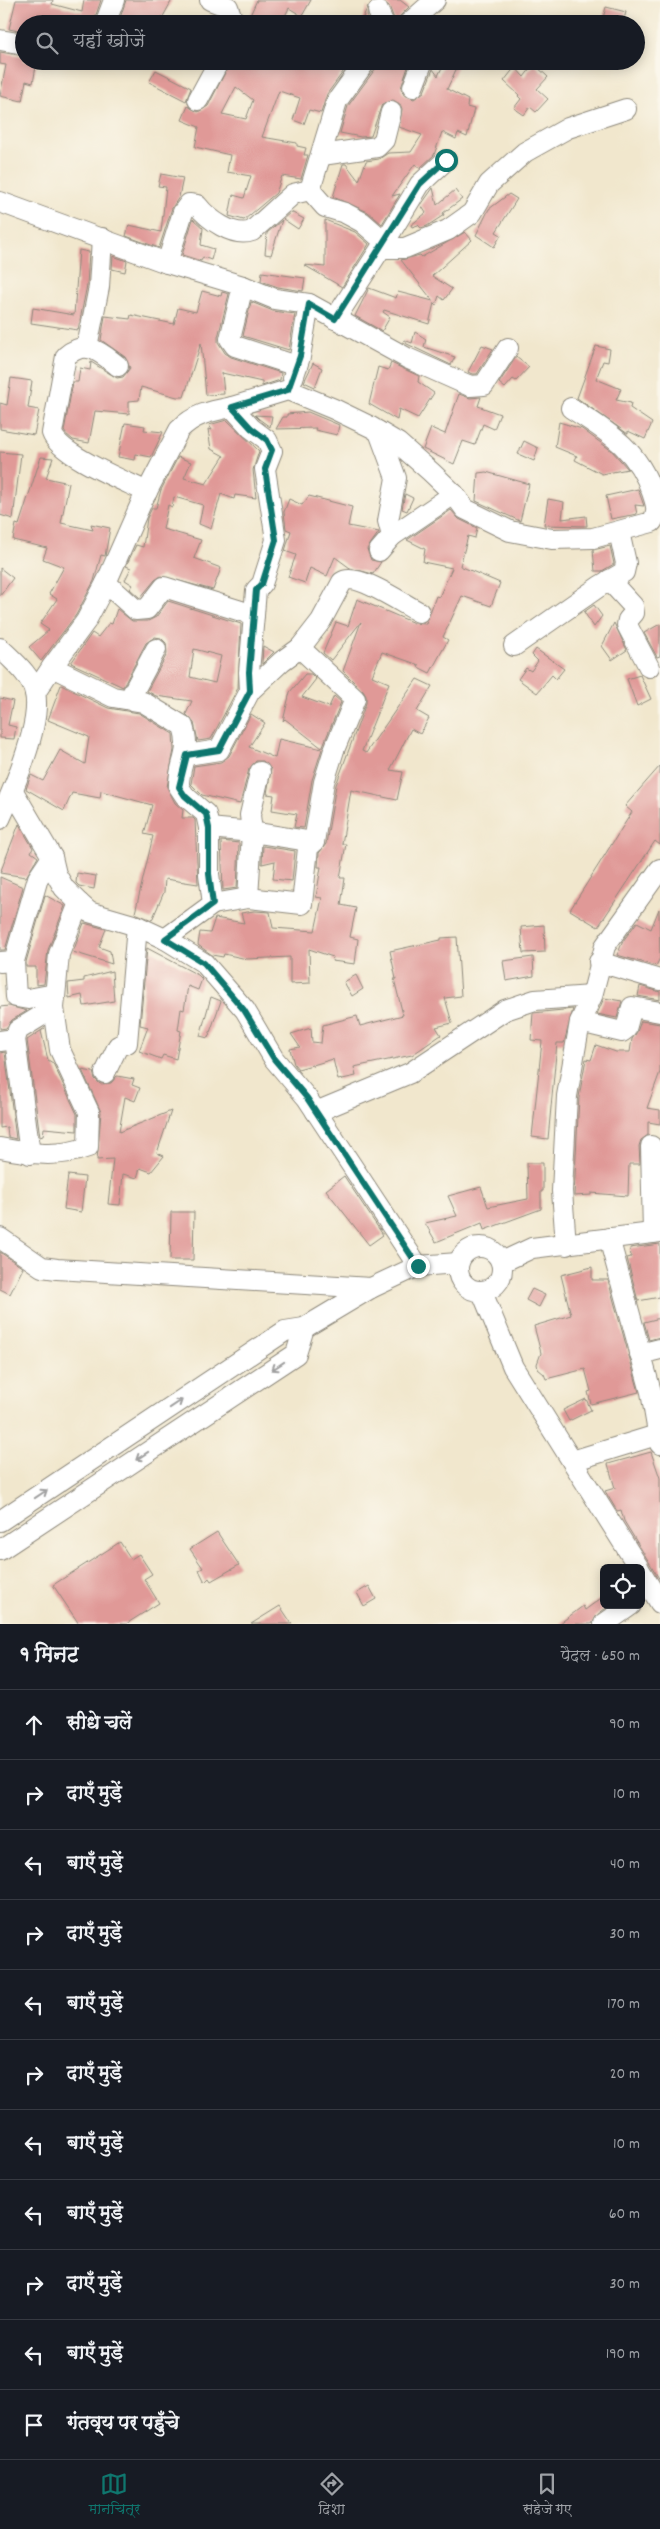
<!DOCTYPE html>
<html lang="hi">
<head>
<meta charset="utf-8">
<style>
  body { margin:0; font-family:Dekko,"Playpen Sans Deva",sans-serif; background:#242831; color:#f1f3f6 }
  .controls { position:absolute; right:15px; bottom:15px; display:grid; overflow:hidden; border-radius:8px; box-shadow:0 2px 12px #0003 }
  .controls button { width:45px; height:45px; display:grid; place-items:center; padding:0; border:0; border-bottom:1px solid #363941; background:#171b24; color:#f1f3f6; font:25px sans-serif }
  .stop { position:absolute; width:15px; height:15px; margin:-11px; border:4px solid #0f766e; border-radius:50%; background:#fff }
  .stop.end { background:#0f766e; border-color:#fff; box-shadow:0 1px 5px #0008 }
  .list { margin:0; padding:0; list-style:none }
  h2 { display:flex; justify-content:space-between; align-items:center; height:65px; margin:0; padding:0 20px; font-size:21px }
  h2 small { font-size:16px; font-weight:400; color:#9ea1a6 }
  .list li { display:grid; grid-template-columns:32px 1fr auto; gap:15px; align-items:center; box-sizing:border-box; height:70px; padding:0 20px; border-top:1px solid #363941 }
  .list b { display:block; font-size:19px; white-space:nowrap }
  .list em { font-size:16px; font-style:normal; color:#9ea1a6 }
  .icon { flex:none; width:28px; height:28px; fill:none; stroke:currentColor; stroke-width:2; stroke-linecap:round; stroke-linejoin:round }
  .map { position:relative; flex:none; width:660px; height:1624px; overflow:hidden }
  .search { position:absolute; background:#171b24; box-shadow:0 2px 12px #0003; left:15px; right:15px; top:15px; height:55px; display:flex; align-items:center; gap:12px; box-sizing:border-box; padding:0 18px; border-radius:28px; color:#9ea1a6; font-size:19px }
  .sheet { height:835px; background:#171b24 }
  nav { display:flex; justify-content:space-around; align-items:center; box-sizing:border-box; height:70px; border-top:1px solid #363941; background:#171b24; font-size:14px; color:#9ea1a6 }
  nav a { display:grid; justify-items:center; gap:2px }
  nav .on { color:#0f766e }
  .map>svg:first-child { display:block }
</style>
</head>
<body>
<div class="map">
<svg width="660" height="1624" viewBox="0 0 660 1624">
  <rect width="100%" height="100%" fill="#fbf7ec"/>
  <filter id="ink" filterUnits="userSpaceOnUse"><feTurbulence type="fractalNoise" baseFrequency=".02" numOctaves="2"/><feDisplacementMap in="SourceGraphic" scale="10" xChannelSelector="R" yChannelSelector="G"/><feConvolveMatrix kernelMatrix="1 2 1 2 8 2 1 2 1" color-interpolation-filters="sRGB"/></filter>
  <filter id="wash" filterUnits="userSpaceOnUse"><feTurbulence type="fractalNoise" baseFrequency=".0096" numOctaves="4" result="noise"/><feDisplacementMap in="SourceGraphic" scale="20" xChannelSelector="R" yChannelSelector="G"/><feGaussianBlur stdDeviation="1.12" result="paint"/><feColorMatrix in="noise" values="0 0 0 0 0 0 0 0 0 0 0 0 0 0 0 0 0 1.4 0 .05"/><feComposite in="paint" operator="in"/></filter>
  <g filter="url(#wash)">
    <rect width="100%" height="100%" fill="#f1e7cd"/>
    <g id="blocks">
      <g fill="#e09997" fill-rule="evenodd">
        <path d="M16 0H53L52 4 82 12 84 0H101L93 24H24V32L9 29Z"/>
        <path d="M126 0H172L159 24H118Z"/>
        <path d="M257 0H311L302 16 289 8 281 24H246Z"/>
        <path d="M382 0H400L409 7 400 16 396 24 389 6Z"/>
        <path d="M368 6 367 16 371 24H360Z"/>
        <path d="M606 7 626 12 623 23 603 18Z"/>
        <path d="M0 52 24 56V61H37L33 83 26 81 22 101 0 96 6 65 0 64Z"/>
        <path d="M231 61H351L327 94 321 113 309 110 304 124 293 120 300 98 279 91 262 137 297 143V146L306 148 304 155H308L301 179 282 176 276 193 244 220 229 216 233 195 244 198 251 176 227 172 230 155 195 147 199 127 182 120 188 106 198 112 208 106ZM236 87 253 100 246 119 222 114Z"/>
        <path d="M378 61H410L401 88 404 95 414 99 424 92 433 69 438 76 445 61H460L447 89 468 100 467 107 474 109 467 137 458 133 456 139 442 132 434 155 420 168 415 164 392 196 400 194 382 224 368 212 333 197 343 164H346L359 181 366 161 379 159 388 153 411 152 422 135 399 127 402 109 400 104 393 100 382 104 371 136 361 137 340 133 348 106 376 68Z"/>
        <path d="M534 64 548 77 537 89 548 99 536 112 530 107 524 115 514 108 521 99 518 96 519 95 504 81 515 67 524 77Z"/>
        <path d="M156 70 191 88 186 101 149 82Z"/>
        <path d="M161 174 183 178 179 197 172 208 159 248 126 236 129 225 161 232 166 187 158 186Z"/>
        <path d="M433 188 437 205 455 190 462 199 443 213 444 215 427 226 421 228 418 225 412 227 411 225 426 213 421 205Z"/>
        <path d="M509 194 517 199 496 232 501 235 494 247 476 235 489 209Z"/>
        <path d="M291 212 304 219 298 229 283 219Z"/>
        <path d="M193 219 203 228 201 245 214 249 211 260 203 257 201 261 182 255Z"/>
        <path d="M282 220 271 255 265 254 267 233Z"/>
        <path d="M325 220 355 232 369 244 342 287 304 265 325 267Z"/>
        <path d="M465 232 472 240 432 276 452 289 444 300 439 296 436 305 434 303 429 324 384 310 383 312 390 317 382 331 355 316 369 288 396 298 398 292 433 301 401 260 420 255 422 257Z"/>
        <path d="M79 250 89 252 87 285 78 330 31 323 33 308 74 315Z"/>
        <path d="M113 256 127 261 125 272 112 269Z"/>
        <path d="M262 272 305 278 303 291 278 287 261 281Z"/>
        <path d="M202 291 221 296 222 292 229 294 218 337V342L225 353 231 357 281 373 280 380 262 386V382L222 373 224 394 206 395 201 343 184 397H177L141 387 139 400 129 401V414L95 411 89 443 73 440 66 434 64 431 73 382H78L80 368 90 370 91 362 117 378 123 377 130 368 125 357 101 340 105 316 130 319 131 315 174 324 178 308 196 312Z"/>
        <path d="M251 302 273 311 295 314 289 350 243 336Z"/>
        <path d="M415 332 426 339 424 347 455 357 451 365 403 342 404 340 412 343Z"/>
        <path d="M482 345 493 349 477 374H472L468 372Z"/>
        <path d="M596 346 610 349 608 362 603 361 596 379 621 389 616 400 631 403 630 408 652 423 645 439 628 431V434L577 398Z"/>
        <path d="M516 357 529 367 516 381 513 379 505 388 499 383Z"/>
        <path d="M313 363 322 368 315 387 304 382Z"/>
        <path d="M391 363 419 376 418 382 434 393 418 418 399 409 397 420 369 404 378 367 388 370Z"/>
        <path d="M11 378 32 381 28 408 39 410 34 435 0 429V403L7 405Z"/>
        <path d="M459 394 470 398 481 397 478 406 500 414 494 429 483 424 475 445 463 441 454 464 423 449 431 428 445 434Z"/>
        <path d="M308 412 339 425 337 435 315 430 316 428 276 429 283 417H287V414Z"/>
        <path d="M255 415 272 416 270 427 259 419Z"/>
        <path d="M227 420 259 451 253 470 256 498 235 495 234 499 221 494 211 529 199 524 203 505 174 497 172 507 168 505 163 529 201 540 194 558 221 568 213 590 161 576 155 580 140 598 130 589 133 585 125 580 131 568 126 566 136 545 143 547 147 518 152 508H156L161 490 178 457 191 462 184 478 206 484 224 456 211 449 208 429 212 430 209 425Z"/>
        <path d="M559 422 582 429 590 435 612 451 628 469 602 474 575 460 577 456 555 447Z"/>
        <path d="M125 423 145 426 144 430 163 432 151 457 136 454 135 460 118 457Z"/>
        <path d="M524 441 538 448 534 461 518 454Z"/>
        <path d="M0 452 21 454 13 519 0 515Z"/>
        <path d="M41 457 53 458 46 478 69 483 61 523 93 530 91 524 110 528 105 556 101 555 94 581 76 615 41 661 29 647 49 630 40 624 57 599 49 594 64 567 43 559 47 548 13 540 16 524 19 525Z"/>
        <path d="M486 472 529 484 520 521 476 501 478 473Z"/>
        <path d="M638 489 644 506 635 505 637 514 611 519 606 496Z"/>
        <path d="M405 494 413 498 407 511 402 509Z"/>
        <path d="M309 496 352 507 348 526 379 532 367 549 371 560 381 562 373 574 350 568 335 557 327 576 310 568 305 583 288 577 296 555 285 551 291 531 286 529 284 512 289 499 302 505Z"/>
        <path d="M548 499 564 502 562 519 586 516 587 526 544 525Z"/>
        <path d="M451 510 459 519 477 528 475 538 468 536 460 566 500 583 491 606 462 596 443 637 448 640 430 673 418 667 419 665 382 652 372 676 389 683 362 751 366 753 417 679 432 686 417 711 429 718 420 734 411 729 390 770 403 772 397 800 351 790 342 844H346L340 878H345L341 905 356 908 350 937 358 939 355 964 332 961 333 957 309 949 310 983 290 984V957L247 959 224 954 223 957 212 955 198 945 200 932 210 933 215 918 244 923 241 913 254 911 270 912 273 928 315 931 322 898 316 897 321 867H318L319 853 326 844 336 785 366 703V696L363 691 343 671 361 622 331 660 323 653 336 622 348 626 357 599 414 623 426 624 436 596 439 597 452 568 423 562 425 549 407 540Z"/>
        <path d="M610 546 614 564 602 571H595L593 550Z"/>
        <path d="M0 568 13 578 0 596Z"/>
        <path d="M168 601 241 624 238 688 211 739 198 741 194 723 186 714 192 701 156 696 147 691 167 654 166 643 161 638 155 637 146 643 123 687 71 663 92 633 98 637 109 623 112 624 117 609 132 621H148L156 617ZM194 649 221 656 215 683 190 677Z"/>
        <path d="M594 605 602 616 594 627 584 612Z"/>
        <path d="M614 623 627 650 612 660 602 646Z"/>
        <path d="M660 624V656L657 657 644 633Z"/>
        <path d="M263 646 274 652 262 664Z"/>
        <path d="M536 649 564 669 556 679 552 675 537 693 518 679 526 668 531 671 538 661 532 655Z"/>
        <path d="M305 674H311L316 679 302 697 329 707 334 696 341 702 322 748 285 719 283 721 290 692Z"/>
        <path d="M640 675 651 699 637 706 627 679Z"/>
        <path d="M61 685 108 708 139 713 173 734 174 750 167 787 175 803 183 810 182 818H193L195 820 198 884 165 879 164 892 152 920 135 913 153 836 144 834 152 805 101 791 100 798 72 793 64 811 26 789 31 775 43 781 60 750 85 764 89 737 48 720Z"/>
        <path d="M0 698 13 701 8 725 16 727 14 739 0 738Z"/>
        <path d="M251 714 265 723 249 747 275 758 279 739 322 749 312 780 304 828 294 827 297 814 272 810 274 795 267 794 271 769 263 761H256L249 769 240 804 202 795 191 784 194 766 221 762 229 756Z"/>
        <path d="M660 766V845L655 841 598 927 570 910 632 812 625 806Z"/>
        <path d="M19 824 33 848 31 852 38 857 26 877 0 873Z"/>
        <path d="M221 841 239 843 237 888 223 890Z"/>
        <path d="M263 846 295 851 292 881 273 879 275 861 262 864Z"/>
        <path d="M77 873 96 876 94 889 79 886 76 883Z"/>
        <path d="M0 877 23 887 5 950H0Z"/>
        <path d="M45 895 65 906 48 950 44 984 36 985V967H26V962Z"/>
        <path d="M659 909 660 958 656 966 617 955 623 941 637 922 651 929Z"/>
        <path d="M84 923 106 929 99 947 110 951 112 964 73 952Z"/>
        <path d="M544 925 545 952 523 953 521 927Z"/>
        <path d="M457 937 461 996 445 998 452 1023 436 1027 441 1035 412 1055 354 1067 356 1076 338 1080 333 1059 313 1065V1067L312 1065 298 1069 294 1064 290 1049 300 1047 291 1034 311 1028 312 1042 321 1043 323 1025 357 1016 360 1026 403 1015 394 979H396L390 951 441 940V938Z"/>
        <path d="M147 948 198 975 202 979 198 990 188 986 184 1010 181 1009 178 1030 181 1031 176 1059 163 1055 161 1059 139 1051 148 1027 140 1025Z"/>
        <path d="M533 957 534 976 506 981 503 961Z"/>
        <path d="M112 971 114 1001 84 1006 82 995 69 998 68 983 84 981V978Z"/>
        <path d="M356 975 363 989 352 996 344 982Z"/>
        <path d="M640 986 660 992V1000L638 996Z"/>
        <path d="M211 997 221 1001 208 1038 200 1036Z"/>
        <path d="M604 998 622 1001 617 1018 597 1014Z"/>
        <path d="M9 1006 27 1011 12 1020 6 1028 0 1029V1007Z"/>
        <path d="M573 1009 564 1043H557L548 1139 532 1137 542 1041 531 1040 533 1013Z"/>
        <path d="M641 1021 660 1024V1072L647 1108 660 1110V1124L648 1122V1135L641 1140 639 1146 640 1164H629L628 1196 591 1193V1195L574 1196 579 1097 586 1059 591 1060 596 1045 616 1052H630L632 1039 637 1032Z"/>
        <path d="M45 1028 41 1031 48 1060 53 1063 77 1114V1131L44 1128 43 1136 40 1137 27 1040Z"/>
        <path d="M5 1052 16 1139 8 1137 7 1127 0 1128V1053Z"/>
        <path d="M82 1070 93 1072 95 1079 100 1084 111 1083 117 1076 134 1079 132 1085 140 1088 135 1101 125 1097 119 1132 171 1111 157 1153 164 1156 151 1172 140 1168 137 1178 123 1174 120 1205 108 1204 113 1159 97 1160 101 1112Z"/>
        <path d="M527 1163H543V1191H541V1209L484 1230 482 1223 436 1242 425 1223 457 1216 448 1196 481 1187 488 1207 528 1199Z"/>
        <path d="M68 1175 85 1177 81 1212 64 1209Z"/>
        <path d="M344 1176 383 1235 369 1245 326 1190Z"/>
        <path d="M171 1212H194L193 1260H170Z"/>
        <path d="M660 1244V1297L638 1301 627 1258 631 1257 630 1248Z"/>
        <path d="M0 1252 23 1268 10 1294 0 1289Z"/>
        <path d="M592 1267V1280H608L639 1392 591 1404 588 1392 591 1391 585 1369 546 1379 544 1374 538 1369 537 1364 541 1353 534 1326 571 1315 561 1275Z"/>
        <path d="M532 1289 545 1295 539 1307 526 1300Z"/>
        <path d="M660 1318V1337L649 1340 644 1322Z"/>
        <path d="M586 1399 591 1410 569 1421 563 1410Z"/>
        <path d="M651 1452 660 1478V1580L624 1521 621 1510 617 1511 605 1491 615 1488 608 1464Z"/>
        <path d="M217 1532 239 1565 211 1581 209 1578 205 1582 199 1570 203 1568 190 1549Z"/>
        <path d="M120 1542 131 1559 139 1554 152 1574 144 1579 159 1603 126 1624H79L53 1585Z"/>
        <path d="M369 1586 376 1599 364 1606 357 1593Z"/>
        <path d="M604 1596V1605H610L597 1615 592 1624H559L583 1606 585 1610Z"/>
        <path d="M280 1606 292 1624H251Z"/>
      </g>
    </g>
  </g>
  <g filter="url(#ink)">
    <use href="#blocks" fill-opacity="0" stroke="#8e897c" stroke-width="1"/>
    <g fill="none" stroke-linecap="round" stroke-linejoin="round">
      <defs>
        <g id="minor">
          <path d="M210 0 228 7 234 24"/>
          <path d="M378 11 384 24"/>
          <path d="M105 24 114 0"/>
          <path d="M408 24 435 0"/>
          <path d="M0 40 24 44"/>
          <path d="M413 87 423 61"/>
          <path d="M198 100 219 61"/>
          <path d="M322 155 377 147 384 140 391 112"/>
          <path d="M310 190 325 207 345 213 362 222 385 242"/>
          <path d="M0 202 167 263 243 286 275 299 309 304 407 358 470 386 484 385 508 348"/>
          <path d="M381 248 420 184 446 160"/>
          <path d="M167 263 183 212 189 204 197 205C208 219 233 238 252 231L293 194 310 190 337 101 366 61"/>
          <path d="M243 286 230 339 235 346 297 366"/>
          <path d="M335 319 381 248H405L448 230 472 213 489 184 525 152 568 128 626 109"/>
          <path d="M87 347 99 287 102 238"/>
          <path d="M118 366C101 353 87 338 66 356L52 433C59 455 125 481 147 492"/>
          <path d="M293 378 300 357 309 304"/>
          <path d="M232 407 288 390 334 409 371 427 398 443 431 472 454 494 465 509 510 531 552 539 593 538 652 522C659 511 656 504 652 492 637 448 608 432 571 408"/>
          <path d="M379 432 396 478 388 521 392 536"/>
          <path d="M379 551 392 536 454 494"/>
          <path d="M609 580 633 606 634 613 628 620 627 625 649 667"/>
          <path d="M106 583 142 501 179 430C194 414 211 411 232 407L251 428 267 440 272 451 265 469 276 540 262 584 256 590 254 615"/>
          <path d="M514 646 600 586 624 572 626 563 619 532"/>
          <path d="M0 648C12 660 32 676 35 693 42 724 13 790 0 819"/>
          <path d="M300 648 321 621 342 582C356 571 403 604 419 612"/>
          <path d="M52 667 86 621 106 583 136 610 147 609 164 587 254 615 249 672 250 691 219 750 187 755"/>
          <path d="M35 693 52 667 113 697 143 702 183 726C192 754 178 763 179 787L185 796 206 814 209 828V874L213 904 165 939"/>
          <path d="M130 698 156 649"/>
          <path d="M13 791 52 857 56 874 64 888 79 903 89 912 137 926 165 939 204 963 245 1010 274 1059 307 1098 418 1266"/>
          <path d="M209 828 252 832 250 815 260 772"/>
          <path d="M248 898 252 832 314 842"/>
          <path d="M213 904 248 898 302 904 308 848 314 842 324 782 334 750 355 699 300 648 282 661 250 691"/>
          <path d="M14 961 16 997 28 999 55 994"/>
          <path d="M0 962 14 961 38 878 52 857"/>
          <path d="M599 962 660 980"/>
          <path d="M580 1022 622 1032 626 1029 632 1007 660 1012"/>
          <path d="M15 1039 30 1154"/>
          <path d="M0 1041 15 1039 18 1030 54 1008"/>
          <path d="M105 1073 118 1046 127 1043 137 926"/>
          <path d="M316 1112 410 1073 505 1010 535 1000 592 996"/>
          <path d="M651 1146 653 1233"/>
          <path d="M0 1148C31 1154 58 1158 88 1147L89 1112 60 1050 54 1008 59 954 79 903"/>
          <path d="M0 1238 42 1267 57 1269 371 1288"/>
          <path d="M609 1238 651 1392 660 1444"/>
          <path d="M566 1245 562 1191 567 1096 580 1022 592 996 605 946 660 869"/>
          <circle cx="480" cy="1269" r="22"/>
          <path d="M502 1262 532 1248 660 1232"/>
          <path d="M482 1292 513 1367 639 1568"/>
          <path d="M640 1354 660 1349"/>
          <path d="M572 1461 660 1434"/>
          <path d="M0 1521 285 1331 304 1328 371 1288 418 1266 458 1263"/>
          <path d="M0 1550 296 1354 304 1328"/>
          <path d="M641 1572 660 1603"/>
          <path d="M604 1624 631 1605"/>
        </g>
      </defs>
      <use href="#minor" stroke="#8e897c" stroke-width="22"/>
      <use href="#minor" stroke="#fff" stroke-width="20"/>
    </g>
    <defs><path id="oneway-shaft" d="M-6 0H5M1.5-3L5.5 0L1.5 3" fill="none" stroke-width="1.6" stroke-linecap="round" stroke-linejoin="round" transform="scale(1.25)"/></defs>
    <g stroke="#a0a0a0">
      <use href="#oneway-shaft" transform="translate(278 1366) rotate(146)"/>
      <use href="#oneway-shaft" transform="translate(176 1404) rotate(-34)"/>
      <use href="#oneway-shaft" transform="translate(142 1456) rotate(146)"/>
      <use href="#oneway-shaft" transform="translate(41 1494) rotate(-34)"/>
    </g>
  </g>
  <g fill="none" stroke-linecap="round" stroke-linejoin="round" filter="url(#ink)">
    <path stroke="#0f766e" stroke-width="6" d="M418 1266 307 1098 274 1059 244 1010 204 963 165 939 213 904 209 874V828L206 814 185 796 179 787 187 755 219 750 250 691 249 672 256 590 262 584 276 540 265 469 272 450 267 440 251 428 232 407 288 390 300 356 309 304 335 319 420 184 446 160"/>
  </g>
</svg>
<div class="controls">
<button><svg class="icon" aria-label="locate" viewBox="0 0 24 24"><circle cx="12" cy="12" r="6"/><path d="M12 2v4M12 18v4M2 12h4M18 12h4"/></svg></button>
</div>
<div class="stop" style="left:446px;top:160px"></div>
<div class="stop end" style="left:418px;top:1266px"></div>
<div class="search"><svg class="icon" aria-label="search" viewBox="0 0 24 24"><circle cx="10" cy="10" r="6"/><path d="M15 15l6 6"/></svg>यहाँ खोजें</div>
</div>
<section class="sheet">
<h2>9 मिनट<small>पैदल · 650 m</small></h2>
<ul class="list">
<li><svg class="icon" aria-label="ahead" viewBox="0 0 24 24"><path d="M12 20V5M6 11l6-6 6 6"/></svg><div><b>सीधे चलें</b></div><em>90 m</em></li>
<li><svg class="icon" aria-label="right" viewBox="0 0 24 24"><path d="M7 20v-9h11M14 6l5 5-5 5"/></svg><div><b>दाएँ मुड़ें</b></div><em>10 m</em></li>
<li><svg class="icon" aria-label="left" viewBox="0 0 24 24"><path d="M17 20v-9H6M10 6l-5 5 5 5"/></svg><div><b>बाएँ मुड़ें</b></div><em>40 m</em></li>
<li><svg class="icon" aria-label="right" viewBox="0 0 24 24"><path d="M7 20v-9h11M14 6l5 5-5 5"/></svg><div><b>दाएँ मुड़ें</b></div><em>30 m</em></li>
<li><svg class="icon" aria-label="left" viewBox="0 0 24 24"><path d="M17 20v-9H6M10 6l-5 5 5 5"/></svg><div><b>बाएँ मुड़ें</b></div><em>170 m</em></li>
<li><svg class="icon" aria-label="right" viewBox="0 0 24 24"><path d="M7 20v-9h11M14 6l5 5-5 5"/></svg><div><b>दाएँ मुड़ें</b></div><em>20 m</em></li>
<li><svg class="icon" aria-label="left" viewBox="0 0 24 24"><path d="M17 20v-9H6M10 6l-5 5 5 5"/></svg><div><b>बाएँ मुड़ें</b></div><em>10 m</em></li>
<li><svg class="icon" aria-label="left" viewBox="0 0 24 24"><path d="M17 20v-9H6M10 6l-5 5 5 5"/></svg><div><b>बाएँ मुड़ें</b></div><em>60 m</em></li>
<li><svg class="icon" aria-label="right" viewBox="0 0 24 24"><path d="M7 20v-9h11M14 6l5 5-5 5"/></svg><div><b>दाएँ मुड़ें</b></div><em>30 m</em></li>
<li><svg class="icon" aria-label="left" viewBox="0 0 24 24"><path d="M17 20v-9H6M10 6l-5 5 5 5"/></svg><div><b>बाएँ मुड़ें</b></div><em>190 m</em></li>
<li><svg class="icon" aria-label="arrive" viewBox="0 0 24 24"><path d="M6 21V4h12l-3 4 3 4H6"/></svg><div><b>गंतव्य पर पहुँचे</b></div></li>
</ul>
</section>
<nav>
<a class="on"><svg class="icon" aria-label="map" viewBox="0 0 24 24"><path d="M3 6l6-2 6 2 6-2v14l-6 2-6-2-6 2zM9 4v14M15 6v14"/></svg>मानचित्र</a>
<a><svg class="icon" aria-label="directions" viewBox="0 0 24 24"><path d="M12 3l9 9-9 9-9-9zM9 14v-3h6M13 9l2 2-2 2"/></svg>दिशा</a>
<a><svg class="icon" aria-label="saved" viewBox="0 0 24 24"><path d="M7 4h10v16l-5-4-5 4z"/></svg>सहेजे गए</a>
</nav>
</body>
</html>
